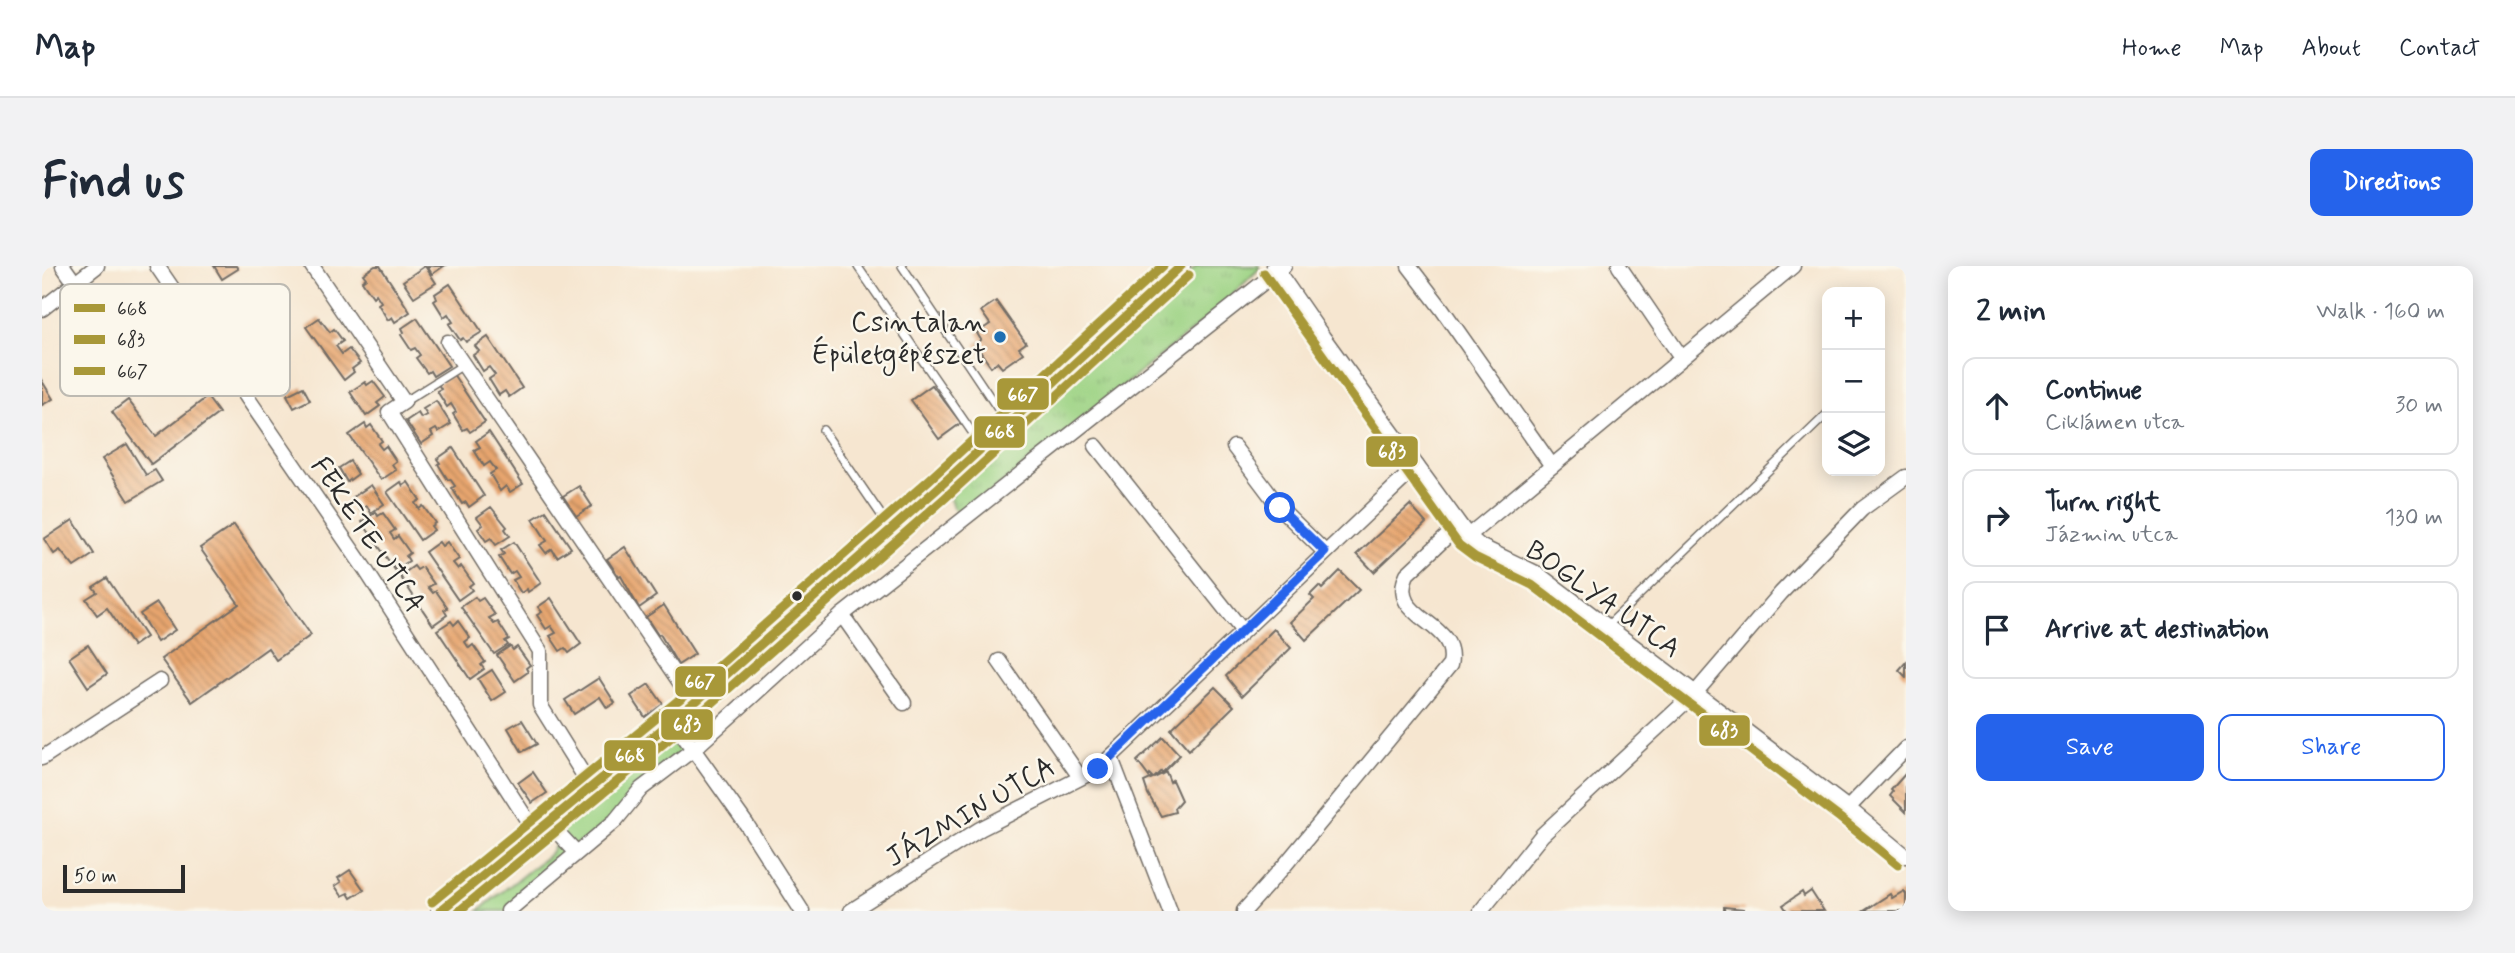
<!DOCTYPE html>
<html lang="en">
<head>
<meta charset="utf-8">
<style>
  body { margin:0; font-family:Mynerve,sans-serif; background:#f2f2f3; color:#1f2937 }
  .controls { position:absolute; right:21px; top:21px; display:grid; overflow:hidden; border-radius:14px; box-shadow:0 4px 18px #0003 }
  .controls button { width:63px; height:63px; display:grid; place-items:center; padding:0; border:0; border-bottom:2px solid #e0e1e3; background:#fff; color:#1f2937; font:35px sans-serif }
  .scale { position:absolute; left:21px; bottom:18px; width:122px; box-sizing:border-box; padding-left:7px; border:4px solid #2b2b2b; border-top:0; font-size:19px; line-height:24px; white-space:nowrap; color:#2b2b2b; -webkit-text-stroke:5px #fbf7ec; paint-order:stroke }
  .stop { position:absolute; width:21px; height:21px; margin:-16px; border:5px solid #2563eb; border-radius:50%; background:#fff }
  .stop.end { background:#2563eb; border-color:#fff; box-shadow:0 2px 7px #0008 }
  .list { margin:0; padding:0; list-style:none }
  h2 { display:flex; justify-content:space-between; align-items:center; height:91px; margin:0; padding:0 28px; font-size:30px }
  h2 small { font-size:23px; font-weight:400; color:#747a83 }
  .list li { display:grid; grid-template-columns:46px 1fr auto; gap:21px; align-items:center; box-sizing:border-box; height:98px; margin:0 14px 14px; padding:0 14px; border:2px solid #e0e1e3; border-radius:14px }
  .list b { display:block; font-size:26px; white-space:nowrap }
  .list p { margin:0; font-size:23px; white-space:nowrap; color:#747a83 }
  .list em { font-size:23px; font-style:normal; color:#747a83 }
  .actions { display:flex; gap:14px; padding:21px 28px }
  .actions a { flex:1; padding:16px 0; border:2px solid #2563eb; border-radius:14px; text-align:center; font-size:24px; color:#2563eb }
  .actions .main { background:#2563eb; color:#fff }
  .icon { flex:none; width:38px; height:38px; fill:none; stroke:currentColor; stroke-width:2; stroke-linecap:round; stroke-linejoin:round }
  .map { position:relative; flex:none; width:1864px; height:645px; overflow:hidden; border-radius:14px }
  header { display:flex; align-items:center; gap:42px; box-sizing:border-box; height:98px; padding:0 35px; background:#fff; border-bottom:2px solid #e0e1e3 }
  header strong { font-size:33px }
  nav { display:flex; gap:38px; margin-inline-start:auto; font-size:24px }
  .intro { display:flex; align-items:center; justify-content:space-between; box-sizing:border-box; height:168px; padding:0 42px }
  h1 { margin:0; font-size:49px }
  .button { padding:18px 32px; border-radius:14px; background:#2563eb; color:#fff; font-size:24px; font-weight:700 }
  main { display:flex; gap:42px; padding:0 42px }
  aside { flex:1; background:#fff; border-radius:14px; box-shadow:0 4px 18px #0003 }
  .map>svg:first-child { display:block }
</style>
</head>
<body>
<header>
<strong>Map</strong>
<nav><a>Home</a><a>Map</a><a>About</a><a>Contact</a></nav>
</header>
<div class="intro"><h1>Find us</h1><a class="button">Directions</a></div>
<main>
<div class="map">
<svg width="1864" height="645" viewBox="0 0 1864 645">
  <defs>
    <pattern id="grass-tufts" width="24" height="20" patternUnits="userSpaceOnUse" patternTransform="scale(1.75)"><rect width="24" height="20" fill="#9dd384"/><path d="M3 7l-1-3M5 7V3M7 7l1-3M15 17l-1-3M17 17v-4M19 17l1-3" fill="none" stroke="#87b572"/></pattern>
    <pattern id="building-back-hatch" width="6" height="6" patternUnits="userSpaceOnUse" patternTransform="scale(1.75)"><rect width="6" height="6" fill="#e7a56e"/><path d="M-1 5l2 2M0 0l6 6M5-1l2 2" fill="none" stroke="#bb875b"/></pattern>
  </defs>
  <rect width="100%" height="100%" fill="#fbf7ec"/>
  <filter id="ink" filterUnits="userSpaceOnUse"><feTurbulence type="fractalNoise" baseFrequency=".0143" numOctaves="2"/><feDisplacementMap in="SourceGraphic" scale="14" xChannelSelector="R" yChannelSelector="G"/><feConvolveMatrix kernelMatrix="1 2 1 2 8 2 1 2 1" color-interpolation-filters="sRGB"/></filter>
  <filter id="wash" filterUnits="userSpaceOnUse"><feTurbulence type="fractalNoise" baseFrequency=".00686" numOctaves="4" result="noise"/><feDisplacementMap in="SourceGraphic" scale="28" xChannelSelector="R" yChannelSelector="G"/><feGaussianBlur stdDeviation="1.57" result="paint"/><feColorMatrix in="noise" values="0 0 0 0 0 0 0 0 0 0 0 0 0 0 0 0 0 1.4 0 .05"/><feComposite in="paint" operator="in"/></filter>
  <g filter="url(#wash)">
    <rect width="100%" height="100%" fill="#f6e6d0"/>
    <g fill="url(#grass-tufts)" stroke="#647f58" stroke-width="2">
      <path d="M1155 0H1217V3L1169 49 926 245 917 247 911 242 908 233 915 219Z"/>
      <path d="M631 455 653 482 466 645H436L508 588 519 570 514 549Z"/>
    </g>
    <g id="blocks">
      <g fill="url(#building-back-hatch)">
        <path d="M172 0H194L196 3 180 13Z"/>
        <path d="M333 0H338L368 46 353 56 350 51 346 54 336 38 339 36 334 28 331 31 320 15 324 12 321 8Z"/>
        <path d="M383 0 394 17 372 31 361 15Z"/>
        <path d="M385 0H402L390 8Z"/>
        <path d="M408 18 440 66 424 76 421 72 418 74 407 58 411 56 406 48 402 51 392 35 395 33 393 28Z"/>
        <path d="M954 35 984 77 977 82 981 87 960 102 955 96 949 101 933 78 939 74 935 67 948 58 939 45Z"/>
        <path d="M277 52 288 66 292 63 301 75 294 80 300 88 307 83 318 97 310 103 312 106 302 114 264 61Z"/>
        <path d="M375 52 407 100 391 110 388 105 385 107 374 92 378 89 373 82 369 84 359 69 362 66 360 62Z"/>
        <path d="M446 71 480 122 467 131 463 125 457 129 447 113 453 109 447 101 441 105 431 89 437 85 433 80Z"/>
        <path d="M411 108 443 156 428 166 425 162 421 164 411 148 414 146 409 138 405 141 395 125 399 123 396 118Z"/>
        <path d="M0 115 11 133 0 139Z"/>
        <path d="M331 115 343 131 335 137 338 140 324 150 308 126 323 116 325 119Z"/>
        <path d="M890 119 919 157 897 173 869 134Z"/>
        <path d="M261 121 268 134 252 142 245 129Z"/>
        <path d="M165 131 177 147 109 198 70 146 86 134 114 170Z"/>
        <path d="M394 135 409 158 396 166 394 163 389 166 391 170 379 178 364 155 376 147 379 152 385 149 381 143Z"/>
        <path d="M323 158 325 162 329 159 340 175 336 178 340 183 344 180 354 195 350 198 354 204 339 214 307 169Z"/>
        <path d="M447 166 481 218 468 226 464 220 458 225 448 208 454 204 448 196 442 200 432 184 438 181 434 175Z"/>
        <path d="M85 178 104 209 113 204 120 215 87 235 60 193Z"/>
        <path d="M411 182 442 230 427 241 424 236 420 238 410 222 413 220 408 213 406 214 396 198 398 197 395 193Z"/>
        <path d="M308 195 316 208 305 216 297 202Z"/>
        <path d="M359 216 361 220 366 216 378 234 373 237 377 243 381 240 393 257 389 260 392 264 378 274 345 226Z"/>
        <path d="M329 219 342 238 329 247 325 240 318 244 310 232Z"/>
        <path d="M537 220 550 240 534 250 521 230Z"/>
        <path d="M1368 239 1384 257 1332 306 1315 288Z"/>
        <path d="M449 241 465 261 463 263 468 270 454 279 449 272 444 275 436 263 441 259 435 251Z"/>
        <path d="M504 245 529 282 515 291 510 283 504 287 498 279 505 275 491 253Z"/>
        <path d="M334 246 336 250 341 247 353 264 348 267 352 273 356 270 368 287 364 290 367 295 353 304 320 256Z"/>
        <path d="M31 254 52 288 32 301 18 284 12 288 2 273Z"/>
        <path d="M192 259 269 369 234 394 226 382 150 436 119 393 197 338 158 282Z"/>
        <path d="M397 276 400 280 405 276 417 293 411 297 416 303 419 300 431 317 427 320 430 324 416 334 383 286Z"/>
        <path d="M472 276 499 317 486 326 485 323 479 327 471 314 477 311 473 305 468 308 457 291 462 288 459 284Z"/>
        <path d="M583 281 614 330 597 342 579 310 577 311 565 293Z"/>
        <path d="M372 300 375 304 380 301 392 318 386 321 391 327 394 325 406 342 402 344 405 349 391 359 358 310Z"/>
        <path d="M1298 305 1317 324 1264 374 1248 356 1272 333 1268 329 1277 320 1280 323Z"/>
        <path d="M65 312 104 371 91 380 65 342 55 349 44 333 55 326 51 321Z"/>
        <path d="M433 331 436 335 441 332 453 349 447 352 452 358 456 356 467 373 463 375 466 379 452 388 419 341Z"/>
        <path d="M509 332 539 378 527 387 523 382 518 385 508 370 514 367 509 360 504 363 495 349 500 346 496 341Z"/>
        <path d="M115 337 133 364 115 376 98 348Z"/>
        <path d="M622 339 653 388 636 399 618 368 616 369 604 351Z"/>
        <path d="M409 355 412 359 416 355 428 372 423 376 427 382 431 379 443 396 439 399 442 403 428 413 395 364Z"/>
        <path d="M1232 363 1249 382 1200 430 1184 410Z"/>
        <path d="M46 379 65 408 46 421 27 392Z"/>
        <path d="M468 380 471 384 475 381 488 399 484 402 486 406 473 415 455 389Z"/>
        <path d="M1864 396V411L1857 404Z"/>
        <path d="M450 404 464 426 450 435 436 413Z"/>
        <path d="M557 412 573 437 565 442 558 431 532 448 523 434Z"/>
        <path d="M607 418 621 438 603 451 589 430Z"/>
        <path d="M1173 421 1192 440 1147 484 1129 463Z"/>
        <path d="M480 454 495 478 480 486 466 462Z"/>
        <path d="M1121 471 1138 489 1120 507 1119 505 1112 512 1124 506 1128 516 1130 514 1139 534 1132 542 1133 546 1119 550 1106 528 1102 516 1111 512 1108 509 1107 511 1095 495Z"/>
        <path d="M491 506 505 527 490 537 476 517Z"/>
        <path d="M1864 507V546L1848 530 1851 526 1849 524Z"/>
        <path d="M308 604 322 624 309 632 306 627 300 630 293 620 299 616 296 612Z"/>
        <path d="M1769 625 1782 645H1745L1741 639 1760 626 1762 630Z"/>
        <path d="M1862 625 1864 628V645H1822L1848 628 1850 632Z"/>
        <path d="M1682 641 1702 643V645H1682Z"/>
      </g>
    </g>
  </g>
  <g filter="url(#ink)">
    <use href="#blocks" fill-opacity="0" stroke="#726c65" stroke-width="2"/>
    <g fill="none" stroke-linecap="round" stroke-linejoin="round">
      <defs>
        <g id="service">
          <path d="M860 0 966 158"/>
          <path d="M816 1 941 182"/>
          <path d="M362 136 421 99"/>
          <path d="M781 164 848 262"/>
          <path d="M1565 360 1785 148"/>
        </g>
        <g id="minor">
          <path d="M21 0 33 17"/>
          <path d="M115 0 323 303 493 566"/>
          <path d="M270 0 362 136 347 146 498 385V439L549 521"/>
          <path d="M1232 0 1281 71 1426 270 1438 280 1496 308 1806 542 1864 590"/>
          <path d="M1367 0 1400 43 1510 200"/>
          <path d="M1577 0 1639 91"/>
          <path d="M0 43 55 0"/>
          <path d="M406 76 652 437"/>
          <path d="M1054 180 1200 364"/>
          <path d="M1192 181 1238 242 1283 286"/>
          <path d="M1426 270 1751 0"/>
          <path d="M800 349 862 437"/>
          <path d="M957 395 1038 511"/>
          <path d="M631 455 705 559 760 645"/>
          <path d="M0 492 118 415"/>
          <path d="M1069 492 1128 645"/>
          <path d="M1806 542 1864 482"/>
          <path d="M509 553 519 570 534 586"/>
          <path d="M466 645 573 555 599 523 653 482 800 349 1242 0"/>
          <path d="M809 645 938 563 1056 503 1375 200"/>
          <path d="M1202 645 1243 599 1408 399C1418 353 1344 355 1365 308L1417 259"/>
          <path d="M1439 645 1500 569 1654 426 1739 327 1820 243 1864 211"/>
        </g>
        <path id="tertiary" d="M398 645 652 437 895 223 1139 0"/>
      </defs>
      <use href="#service" stroke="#726c65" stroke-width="10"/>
      <use href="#minor" stroke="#726c65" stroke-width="17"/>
      <use href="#tertiary" stroke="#726c65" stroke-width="20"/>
      <use href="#service" stroke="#fff" stroke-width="7"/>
      <use href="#minor" stroke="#fff" stroke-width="14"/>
      <use href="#tertiary" stroke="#fff" stroke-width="18"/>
      <defs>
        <path id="bus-1" d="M398 645 652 437 895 223 1139 0"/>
        <g id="bus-2">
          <path d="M1222 7 1417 279 1433 291 1490 319 1798 552 1856 599"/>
          <path d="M417 645 660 446 903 232 1147 9"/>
        </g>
        <path id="bus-3" d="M390 636 644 428 887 214 1121 0"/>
      </defs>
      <use href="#bus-1" stroke="#fbf7ec" stroke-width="14"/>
      <use href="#bus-2" stroke="#fbf7ec" stroke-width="14"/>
      <use href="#bus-3" stroke="#fbf7ec" stroke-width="14"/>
      <use href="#bus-1" stroke="#a89839" stroke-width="9"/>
      <use href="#bus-2" stroke="#a89839" stroke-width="9"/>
      <use href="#bus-3" stroke="#a89839" stroke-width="9"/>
    </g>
  </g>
  <g fill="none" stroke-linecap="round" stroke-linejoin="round" filter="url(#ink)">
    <path stroke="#2563eb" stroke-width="9" d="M1056 503 1283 286 1238 242"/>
  </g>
  <circle fill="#1f6fb2" stroke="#fbf7ec" stroke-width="2.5" cx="958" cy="71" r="7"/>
  <circle fill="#2b2b2b" stroke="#fbf7ec" stroke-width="2.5" cx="755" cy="330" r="6"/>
  <g text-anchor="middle" stroke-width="5" stroke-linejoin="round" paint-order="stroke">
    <g font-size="28" fill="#2b2b2b" stroke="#fbf7ec" text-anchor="end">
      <text x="944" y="65">Csintalan<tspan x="944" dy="32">Épületgépészet</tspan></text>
    </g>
    <g font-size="28" fill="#2b2b2b" stroke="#fbf7ec">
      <text transform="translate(327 268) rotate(56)" y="10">FEKETE UTCA</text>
      <text transform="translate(1562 332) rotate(35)" y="10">BOGLYA UTCA</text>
      <text transform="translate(928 545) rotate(-30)" y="10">JÁZMIN UTCA</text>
    </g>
  </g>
  <rect x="18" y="18" width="230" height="112" rx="10" fill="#fbf7ec" stroke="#bdbab2" stroke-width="2"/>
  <rect x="32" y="38" width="31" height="8" fill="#a89839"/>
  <rect x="32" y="69" width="31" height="9" fill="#a89839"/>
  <rect x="32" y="101" width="31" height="8" fill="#a89839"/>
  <g font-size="19" fill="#2b2b2b">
    <text x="75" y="49">668</text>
    <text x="75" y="80">683</text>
    <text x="75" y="112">667</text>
  </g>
  <g stroke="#fbf7ec" stroke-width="2.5">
    <rect x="954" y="111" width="54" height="34" rx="7" fill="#a89839"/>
    <rect x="931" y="149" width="53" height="34" rx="7" fill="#a89839"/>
    <rect x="1323" y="169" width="54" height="33" rx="7" fill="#a89839"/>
    <rect x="632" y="399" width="53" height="33" rx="7" fill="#a89839"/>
    <rect x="618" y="442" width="54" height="33" rx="7" fill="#a89839"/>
    <rect x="1656" y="448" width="53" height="33" rx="7" fill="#a89839"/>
    <rect x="561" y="473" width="54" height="33" rx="7" fill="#a89839"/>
  </g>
  <g font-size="19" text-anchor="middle" font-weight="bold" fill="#fff">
    <text x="981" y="135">667</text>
    <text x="958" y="172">668</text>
    <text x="1350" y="192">683</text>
    <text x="658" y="422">667</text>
    <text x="645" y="465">683</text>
    <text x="1682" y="471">683</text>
    <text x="588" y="496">668</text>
  </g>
</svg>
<div class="controls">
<button>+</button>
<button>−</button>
<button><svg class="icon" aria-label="layers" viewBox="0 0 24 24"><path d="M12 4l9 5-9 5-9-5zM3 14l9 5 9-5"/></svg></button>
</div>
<div class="scale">50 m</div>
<div class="stop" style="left:1238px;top:242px"></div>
<div class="stop end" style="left:1056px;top:503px"></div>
</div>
<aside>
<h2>2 min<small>Walk · 160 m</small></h2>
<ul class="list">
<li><svg class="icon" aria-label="ahead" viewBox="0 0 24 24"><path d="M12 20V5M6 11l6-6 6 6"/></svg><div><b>Continue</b><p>Ciklámen utca</p></div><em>30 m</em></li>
<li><svg class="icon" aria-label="right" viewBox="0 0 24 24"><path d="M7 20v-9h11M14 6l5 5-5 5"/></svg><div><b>Turn right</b><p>Jázmin utca</p></div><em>130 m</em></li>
<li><svg class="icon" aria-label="arrive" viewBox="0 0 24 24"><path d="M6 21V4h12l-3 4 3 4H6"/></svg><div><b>Arrive at destination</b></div></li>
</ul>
<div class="actions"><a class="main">Save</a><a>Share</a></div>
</aside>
</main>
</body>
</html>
